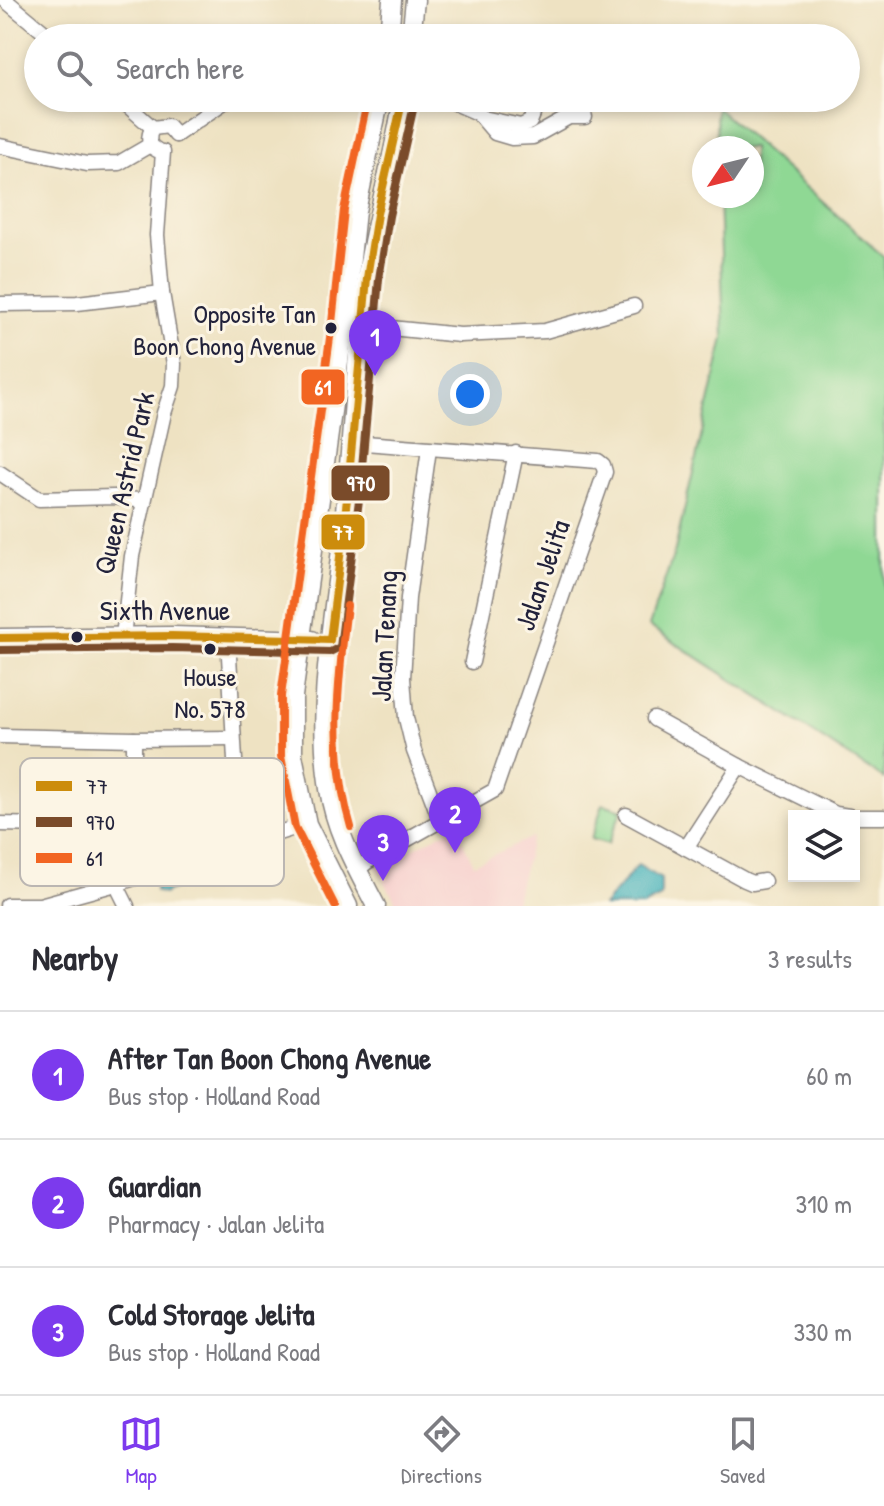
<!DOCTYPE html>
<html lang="en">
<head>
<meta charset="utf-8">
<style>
  body { margin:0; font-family:"Patrick Hand",sans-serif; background:#f7f7f7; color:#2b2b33 }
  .controls { position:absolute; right:24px; bottom:24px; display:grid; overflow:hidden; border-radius:0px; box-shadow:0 4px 12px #0003 }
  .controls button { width:72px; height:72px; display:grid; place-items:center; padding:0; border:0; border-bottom:2px solid #e1e1e2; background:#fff; color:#2b2b33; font:40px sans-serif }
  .compass { position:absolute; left:692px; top:136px; width:72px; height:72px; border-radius:50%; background:#fff; box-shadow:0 4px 12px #0003; rotate:235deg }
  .you { position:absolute; left:470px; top:394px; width:28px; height:28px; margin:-20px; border:6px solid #fff; border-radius:50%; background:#1a73e8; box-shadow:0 0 0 12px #1a73e833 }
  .badge { display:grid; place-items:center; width:52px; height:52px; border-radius:50%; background:#7c3aed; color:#fff; font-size:26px; font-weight:700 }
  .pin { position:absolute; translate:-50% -66px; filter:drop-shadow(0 2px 4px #0008) }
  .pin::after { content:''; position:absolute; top:42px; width:28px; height:24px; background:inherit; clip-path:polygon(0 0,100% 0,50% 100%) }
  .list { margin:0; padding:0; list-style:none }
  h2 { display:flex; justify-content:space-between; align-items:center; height:104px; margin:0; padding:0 32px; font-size:34px }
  h2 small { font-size:26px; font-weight:400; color:#7c7c81 }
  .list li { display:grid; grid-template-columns:52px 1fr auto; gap:24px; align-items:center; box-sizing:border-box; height:128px; padding:0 32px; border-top:2px solid #e1e1e2 }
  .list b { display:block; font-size:30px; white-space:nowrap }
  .list p { margin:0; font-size:26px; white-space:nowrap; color:#7c7c81 }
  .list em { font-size:26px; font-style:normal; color:#7c7c81 }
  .icon { flex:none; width:44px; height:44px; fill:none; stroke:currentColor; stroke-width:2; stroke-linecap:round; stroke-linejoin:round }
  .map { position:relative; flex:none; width:884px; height:906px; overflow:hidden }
  .search { position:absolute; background:#fff; box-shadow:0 4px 12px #0003; left:24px; right:24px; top:24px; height:88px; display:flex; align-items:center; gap:20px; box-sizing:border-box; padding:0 28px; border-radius:44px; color:#7c7c81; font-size:30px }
  .sheet { height:488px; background:#fff }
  nav { display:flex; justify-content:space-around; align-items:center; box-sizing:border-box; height:112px; border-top:2px solid #e1e1e2; background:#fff; font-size:22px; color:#7c7c81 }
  nav a { display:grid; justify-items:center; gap:4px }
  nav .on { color:#7c3aed }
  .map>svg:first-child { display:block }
</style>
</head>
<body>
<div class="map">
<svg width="884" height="906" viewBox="0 0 884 906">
  <rect width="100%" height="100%" fill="#fcf5e5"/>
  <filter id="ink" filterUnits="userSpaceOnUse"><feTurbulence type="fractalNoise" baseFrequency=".0125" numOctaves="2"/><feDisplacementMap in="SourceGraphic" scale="16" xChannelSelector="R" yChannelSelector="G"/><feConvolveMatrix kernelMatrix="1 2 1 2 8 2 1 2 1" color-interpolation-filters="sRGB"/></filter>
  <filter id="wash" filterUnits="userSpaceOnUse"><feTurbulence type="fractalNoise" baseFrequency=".006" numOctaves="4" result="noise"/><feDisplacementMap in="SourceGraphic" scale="32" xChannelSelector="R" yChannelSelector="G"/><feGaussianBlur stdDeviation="1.8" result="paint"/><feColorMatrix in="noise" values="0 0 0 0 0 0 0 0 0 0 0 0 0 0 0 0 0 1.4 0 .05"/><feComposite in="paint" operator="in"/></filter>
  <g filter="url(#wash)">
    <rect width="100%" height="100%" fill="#eee2c2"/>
    <path fill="#f7d0ce" d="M455 827 474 864 532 837 514 906H398L377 867Z"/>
    <g fill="#8fd894" stroke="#587d68" stroke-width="2">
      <path d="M716 107 884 257V779L649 626 675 550 724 338 719 196H752V148H717Z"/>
      <path d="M603 804 622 810 608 844 591 839Z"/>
    </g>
    <g fill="#40b0ba" stroke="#31697a" stroke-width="2">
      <path d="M638 865 661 879V897L643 906H603Z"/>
      <path d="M180 878 184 884C179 889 170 889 163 894L155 891V886Z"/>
    </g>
  </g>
  <g filter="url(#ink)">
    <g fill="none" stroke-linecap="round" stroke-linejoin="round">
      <defs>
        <g id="minor">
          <path d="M5 0 51 38"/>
          <path d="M119 98 153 128"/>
          <path d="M443 98 478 113 495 133 512 138 533 137 569 117H585"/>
          <path d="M483 118 521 126 530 122 534 112"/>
          <path d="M176 135 230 98"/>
          <path d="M0 146 87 164 119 163 150 145"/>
          <path d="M157 150C148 146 147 136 153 128L168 126 176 135"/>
          <path d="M0 304 77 303 162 293"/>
          <path d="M351 324 460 335 545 331 634 306"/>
          <path d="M352 442 598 461 603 465 605 472 495 790 367 862 357 870"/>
          <path d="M429 449 408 598 403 678 406 718 414 751 441 822"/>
          <path d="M0 473 39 499 114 497 144 501"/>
          <path d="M123 637 132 556 164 413 173 386 174 364 162 293 157 235 163 152"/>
          <path d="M228 639 240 846"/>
          <path d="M472 662 516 453"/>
          <path d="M654 719 739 766 836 814 849 816"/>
          <path d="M0 736 134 739 233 738"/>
          <path d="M134 739V878"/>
          <path d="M626 815 745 880 752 883 764 881"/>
          <path d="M854 817H884"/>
          <path d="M0 824 134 827"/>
          <path d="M686 848 739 766"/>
          <path d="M116 884 127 906"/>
          <path d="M7 905H40L116 884 307 824"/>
        </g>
        <g id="major">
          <path d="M389 38 392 0"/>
          <path d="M411 38 415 0"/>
          <path d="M0 638 172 636 312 640"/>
          <path d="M348 906 307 824 293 755V696L344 324 356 211 380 98"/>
          <path d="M376 906C357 869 335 831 329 789 316 707 333 622 342 541 352 453 354 364 367 276 376 216 394 158 403 98"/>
        </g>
      </defs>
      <use href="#minor" stroke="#88827e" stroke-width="17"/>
      <use href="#major" stroke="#88827e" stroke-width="21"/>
      <use href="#minor" stroke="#fff" stroke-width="14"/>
      <use href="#major" stroke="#fff" stroke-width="18"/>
      <defs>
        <path id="bus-1" d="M0 638 172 636 330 640 347 499 367 278 377 214 403 98"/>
        <path id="bus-2" d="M0 650 172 648 330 652 340 647 359 500 379 279 389 216 415 101"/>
        <g id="bus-3">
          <path d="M347 606C338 681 329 753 351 827"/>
          <path d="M335 906 295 827 281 756V696L332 323 344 210 368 98"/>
        </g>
      </defs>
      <use href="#bus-1" stroke="#fcf5e5" stroke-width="14"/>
      <use href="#bus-2" stroke="#fcf5e5" stroke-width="14"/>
      <use href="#bus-3" stroke="#fcf5e5" stroke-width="14"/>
      <use href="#bus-1" stroke="#cc8c0c" stroke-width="8"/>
      <use href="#bus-2" stroke="#7a4b2a" stroke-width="8"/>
      <use href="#bus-3" stroke="#f26522" stroke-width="8"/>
    </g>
  </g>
  <g fill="#22223b" stroke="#fcf5e5" stroke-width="3">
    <circle cx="331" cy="328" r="7"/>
    <circle cx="77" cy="637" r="7"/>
    <circle cx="210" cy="649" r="7"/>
  </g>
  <g text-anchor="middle" stroke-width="6" stroke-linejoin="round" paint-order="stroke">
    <g font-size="26" fill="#22223b" stroke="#fcf5e5" text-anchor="end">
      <text x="316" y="323">Opposite Tan<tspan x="316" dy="32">Boon Chong Avenue</tspan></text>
      <text x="210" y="686" text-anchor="middle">House<tspan x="210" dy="32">No. 578</tspan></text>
    </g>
    <g font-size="28" fill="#22223b" stroke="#fcf5e5">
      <text transform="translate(124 483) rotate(-77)" y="10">Queen Astrid Park</text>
      <text transform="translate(542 575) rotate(-71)" y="10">Jalan Jelita</text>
      <text x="165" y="620">Sixth Avenue</text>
      <text transform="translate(384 636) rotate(-87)" y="10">Jalan Tenang</text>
    </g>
  </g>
  <rect x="20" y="758" width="264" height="128" rx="12" fill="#fcf5e5" stroke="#bbb6b2" stroke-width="2"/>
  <rect x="36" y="781" width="36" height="10" fill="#cc8c0c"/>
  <rect x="36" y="817" width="36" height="10" fill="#7a4b2a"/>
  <rect x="36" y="853" width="36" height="10" fill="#f26522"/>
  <g font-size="22" fill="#22223b">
    <text x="86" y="794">77</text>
    <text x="86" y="830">970</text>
    <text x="86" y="866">61</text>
  </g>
  <g stroke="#fcf5e5" stroke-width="3">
    <rect x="300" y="368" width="46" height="38" rx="8" fill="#f26522"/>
    <rect x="330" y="464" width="61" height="38" rx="8" fill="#7a4b2a"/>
    <rect x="320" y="513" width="46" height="38" rx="8" fill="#cc8c0c"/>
  </g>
  <g font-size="22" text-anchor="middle" font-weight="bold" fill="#fff">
    <text x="323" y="395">61</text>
    <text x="361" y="491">970</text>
    <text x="343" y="540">77</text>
  </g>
</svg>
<div class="controls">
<button><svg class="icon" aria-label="layers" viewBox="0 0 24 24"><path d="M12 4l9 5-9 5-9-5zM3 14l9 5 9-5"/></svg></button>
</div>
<svg class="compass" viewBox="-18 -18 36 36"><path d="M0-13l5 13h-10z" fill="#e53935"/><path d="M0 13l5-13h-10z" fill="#7c7c81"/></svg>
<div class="you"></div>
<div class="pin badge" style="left:375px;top:376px">1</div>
<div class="pin badge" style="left:455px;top:853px">2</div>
<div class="pin badge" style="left:383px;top:881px">3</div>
<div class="search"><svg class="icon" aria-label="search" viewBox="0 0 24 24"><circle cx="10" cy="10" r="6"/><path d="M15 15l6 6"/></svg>Search here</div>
</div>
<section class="sheet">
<h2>Nearby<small>3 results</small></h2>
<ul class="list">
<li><span class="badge">1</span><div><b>After Tan Boon Chong Avenue</b><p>Bus stop · Holland Road</p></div><em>60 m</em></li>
<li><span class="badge">2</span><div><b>Guardian</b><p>Pharmacy · Jalan Jelita</p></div><em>310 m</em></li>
<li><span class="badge">3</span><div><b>Cold Storage Jelita</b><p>Bus stop · Holland Road</p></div><em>330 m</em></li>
</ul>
</section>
<nav>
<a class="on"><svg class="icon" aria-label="map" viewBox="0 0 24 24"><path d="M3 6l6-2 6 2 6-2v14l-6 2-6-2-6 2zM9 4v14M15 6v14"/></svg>Map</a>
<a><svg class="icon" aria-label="directions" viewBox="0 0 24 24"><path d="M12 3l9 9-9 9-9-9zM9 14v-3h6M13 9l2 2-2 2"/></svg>Directions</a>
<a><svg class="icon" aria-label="saved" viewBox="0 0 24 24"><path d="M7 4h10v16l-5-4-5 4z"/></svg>Saved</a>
</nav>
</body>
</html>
